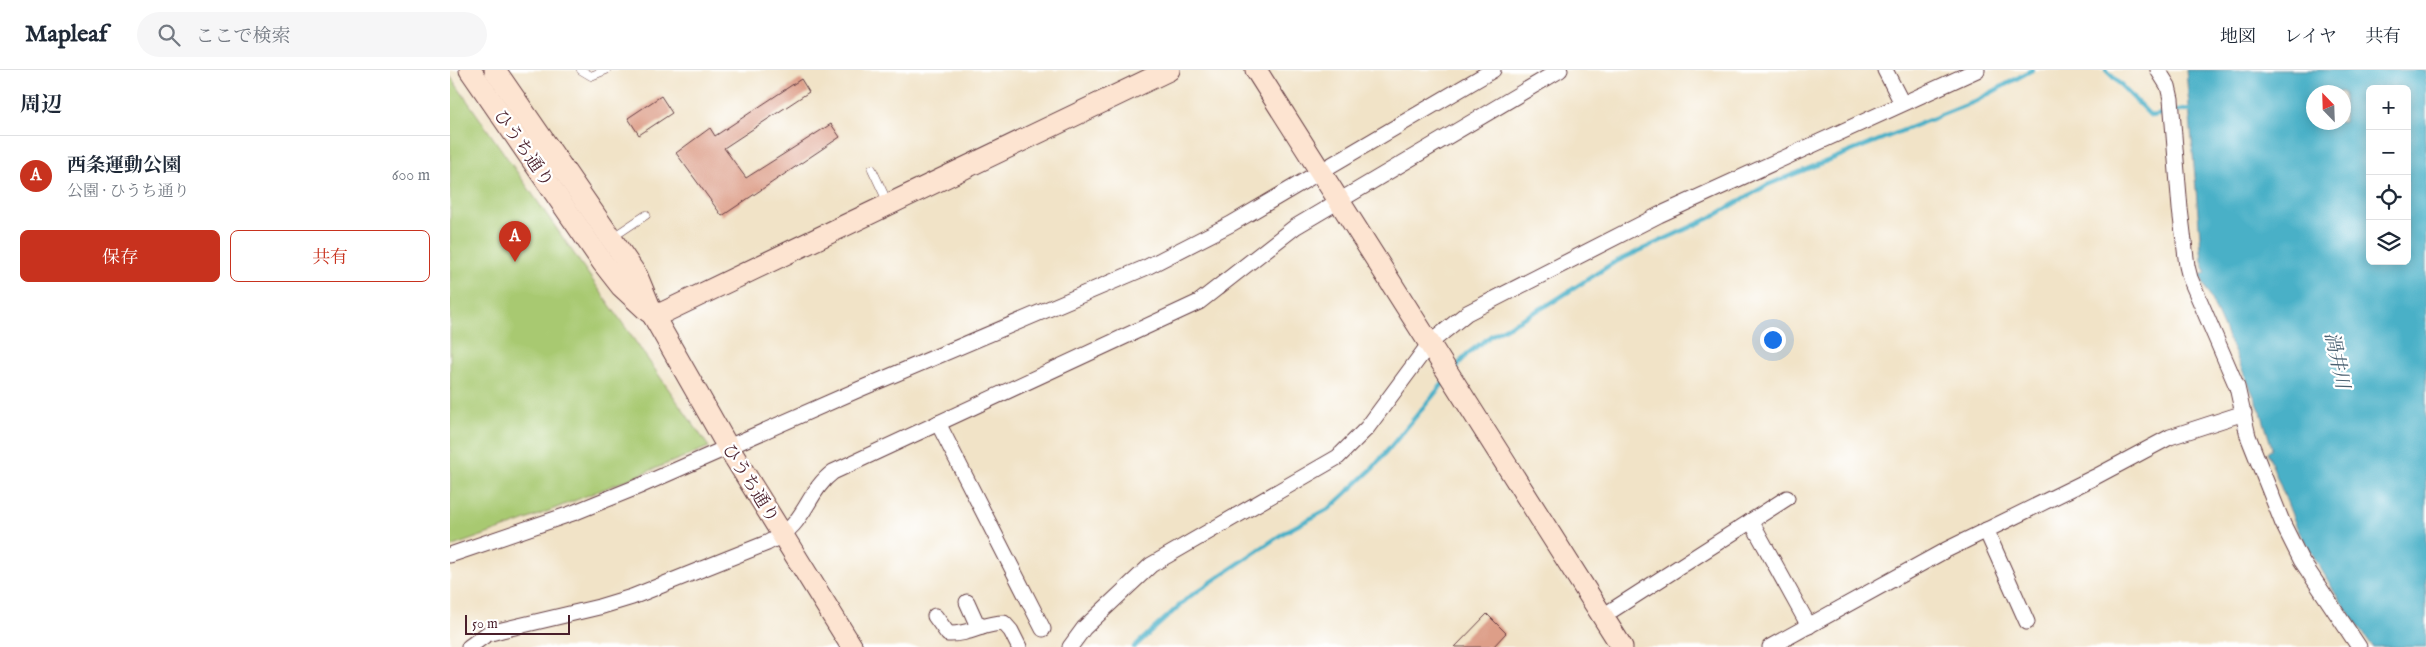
<!DOCTYPE html>
<html lang="ja">
<head>
<meta charset="utf-8">
<style>
  body { margin:0; font-family:"IM FELL English","Noto Serif JP",serif; background:#f6f6f7; color:#1f2937 }
  .controls { position:absolute; right:15px; top:15px; display:grid; overflow:hidden; border-radius:8px; box-shadow:0 2px 12px #0003 }
  .controls button { width:45px; height:45px; display:grid; place-items:center; padding:0; border:0; border-bottom:1px solid #e0e1e3; background:#fff; color:#1f2937; font:25px sans-serif }
  .compass { position:absolute; left:1856px; top:15px; width:45px; height:45px; border-radius:50%; background:#fff; box-shadow:0 2px 12px #0003; rotate:337deg }
  .scale { position:absolute; left:15px; bottom:12px; width:105px; box-sizing:border-box; padding-left:5px; border:2px solid #4a1f2b; border-top:0; font-size:14px; line-height:18px; white-space:nowrap; color:#4a1f2b; -webkit-text-stroke:4px #fff; paint-order:stroke }
  .you { position:absolute; left:1322px; top:269px; width:18px; height:18px; margin:-12px; border:4px solid #fff; border-radius:50%; background:#1a73e8; box-shadow:0 0 0 8px #1a73e833 }
  .badge { display:grid; place-items:center; width:32px; height:32px; border-radius:50%; background:#c8321e; color:#fff; font-size:16px; font-weight:700 }
  .pin { position:absolute; translate:-50% -41px; filter:drop-shadow(0 1px 2px #0008) }
  .pin::after { content:''; position:absolute; top:26px; width:18px; height:15px; background:inherit; clip-path:polygon(0 0,100% 0,50% 100%) }
  .list { margin:0; padding:0; list-style:none }
  h2 { display:flex; justify-content:space-between; align-items:center; height:65px; margin:0; padding:0 20px; font-size:21px }
  h2 small { font-size:16px; font-weight:400; color:#747a83 }
  .list li { display:grid; grid-template-columns:32px 1fr auto; gap:15px; align-items:center; box-sizing:border-box; height:80px; padding:0 20px; border-top:1px solid #e0e1e3 }
  .list b { display:block; font-size:19px; white-space:nowrap }
  .list p { margin:0; font-size:16px; white-space:nowrap; color:#747a83 }
  .list em { font-size:16px; font-style:normal; color:#747a83 }
  .actions { display:flex; gap:10px; padding:15px 20px }
  .actions a { flex:1; padding:11px 0; border:1px solid #c8321e; border-radius:8px; text-align:center; font-size:18px; color:#c8321e }
  .actions .main { background:#c8321e; color:#fff }
  .icon { flex:none; width:28px; height:28px; fill:none; stroke:currentColor; stroke-width:2; stroke-linecap:round; stroke-linejoin:round }
  .map { position:relative; flex:none; width:1976px; height:577px; overflow:hidden }
  header { display:flex; align-items:center; gap:30px; box-sizing:border-box; height:70px; padding:0 25px; background:#fff; border-bottom:1px solid #e0e1e3 }
  header strong { font-size:24px }
  nav { display:flex; gap:28px; margin-inline-start:auto; font-size:18px }
  .search { width:350px; height:45px; background:#f6f6f7; display:flex; align-items:center; gap:12px; box-sizing:border-box; padding:0 18px; border-radius:28px; color:#747a83; font-size:19px }
  main { display:flex }
  aside { flex:1; background:#fff }
  .map>svg:first-child { display:block }
</style>
</head>
<body>
<header>
<strong>Mapleaf</strong>
<div class="search"><svg class="icon" aria-label="search" viewBox="0 0 24 24"><circle cx="10" cy="10" r="6"/><path d="M15 15l6 6"/></svg>ここで検索</div>
<nav><a>地図</a><a>レイヤ</a><a>共有</a></nav>
</header>
<main>
<aside>
<h2>周辺<small></small></h2>
<ul class="list">
<li><span class="badge">A</span><div><b>西条運動公園</b><p>公園 · ひうち通り</p></div><em>600 m</em></li>
</ul>
<div class="actions"><a class="main">保存</a><a>共有</a></div>
</aside>
<div class="map">
<svg width="1976" height="577" viewBox="0 0 1976 577">
  <rect width="100%" height="100%" fill="#fff"/>
  <filter id="ink" filterUnits="userSpaceOnUse"><feTurbulence type="fractalNoise" baseFrequency=".02" numOctaves="2"/><feDisplacementMap in="SourceGraphic" scale="10" xChannelSelector="R" yChannelSelector="G"/><feConvolveMatrix kernelMatrix="1 2 1 2 8 2 1 2 1" color-interpolation-filters="sRGB"/></filter>
  <filter id="wash" filterUnits="userSpaceOnUse"><feTurbulence type="fractalNoise" baseFrequency=".0096" numOctaves="4" result="noise"/><feDisplacementMap in="SourceGraphic" scale="20" xChannelSelector="R" yChannelSelector="G"/><feGaussianBlur stdDeviation="1.12" result="paint"/><feColorMatrix in="noise" values="0 0 0 0 0 0 0 0 0 0 0 0 0 0 0 0 0 1.4 0 .05"/><feComposite in="paint" operator="in"/></filter>
  <g filter="url(#wash)">
    <rect width="100%" height="100%" fill="#f1e3c7"/>
    <path fill="#a8c971" stroke="#79744e" d="M0 6 259 377 71 452 0 477Z"/>
    <path fill="#48b0c7" stroke="#496879" fill-rule="evenodd" d="M1736 0H1976V577H1923L1887 526 1848 460 1817 382 1822 378 1811 342 1750 205 1756 203 1752 191ZM1920 19H1957V191H1920ZM1864 22H1894V52H1864Z"/>
    <g fill="none" stroke-linecap="round" stroke-linejoin="round">
      <g stroke="#48b0c7" stroke-width="4.5">
        <path d="M1656 0 1701 46 1740 39"/>
        <path d="M1004 300 1017 284 1042 265 1101 233 1163 193 1262 147 1317 115 1524 32 1582 0"/>
        <path d="M684 577 739 527 835 462 880 438 923 398 996 310"/>
      </g>
    </g>
    <g id="blocks">
      <g fill="#dd9e88">
        <path d="M351 9 359 22 274 78 296 108 381 54 390 67 272 146 226 83 260 58 265 66Z"/>
        <path d="M211 26 222 43 189 65 178 48Z"/>
        <path d="M1037 544 1056 563 1043 577H1005Z"/>
      </g>
    </g>
  </g>
  <g filter="url(#ink)">
    <use href="#blocks" fill-opacity="0" stroke="#633c42" stroke-width="1"/>
    <g fill="none" stroke-linecap="round" stroke-linejoin="round">
      <defs>
        <g id="lane">
          <path d="M131 0 141 6 156 0"/>
          <path d="M422 99 438 133"/>
          <path d="M163 167 196 145"/>
        </g>
        <g id="street">
          <path d="M1435 0 1452 33"/>
          <path d="M1708 0 1718 16 1721 29 1730 139 1737 196 1740 208 1787 317 1798 366 1833 454 1851 490 1909 577"/>
          <path d="M488 353 593 559"/>
          <path d="M1301 451 1359 556"/>
          <path d="M1536 460 1577 552"/>
          <path d="M0 485 123 443 192 415 410 319 697 197 781 154 1043 0"/>
          <path d="M517 532 526 552 532 557"/>
          <path d="M485 546 498 564C520 565 533 553 554 553L561 561 569 577"/>
          <path d="M1153 546 1337 428"/>
          <path d="M19 577 37 564 52 560 149 537 182 527 317 473C327 468 336 463 343 455 358 438 364 416 383 402L749 232 845 157 1110 0"/>
          <path d="M620 577 634 558 701 495 888 387 917 358 980 273 1017 243 1209 145 1527 0"/>
          <path d="M1320 577 1496 480 1645 407 1720 367 1794 343"/>
        </g>
        <g id="secondary">
          <path d="M20 0 153 193 171 216 199 242"/>
          <path d="M45 0 187 206 204 247 275 372 402 577"/>
          <path d="M806 0 1172 577"/>
          <path d="M204 247 719 0"/>
        </g>
      </defs>
      <use href="#lane" stroke="#633c42" stroke-width="9"/>
      <use href="#street" stroke="#633c42" stroke-width="17"/>
      <use href="#secondary" stroke="#633c42" stroke-width="23"/>
      <use href="#lane" stroke="#fff" stroke-width="8"/>
      <use href="#street" stroke="#fff" stroke-width="15"/>
      <use href="#secondary" stroke="#fde4d1" stroke-width="21"/>
    </g>
  </g>
  <g text-anchor="middle" stroke-width="4.5" stroke-linejoin="round" paint-order="stroke">
    <g font-size="18" fill="#4a1f2b" stroke="#fff">
      <text transform="translate(74 78) rotate(55)" y="6">ひうち通り</text>
      <text transform="translate(301 413) rotate(58)" y="6">ひうち通り</text>
    </g>
    <g font-size="19" font-style="italic" fill="#496071" stroke="#fff">
      <text transform="translate(1888 290) rotate(78)" y="7">渦井川</text>
    </g>
  </g>
</svg>
<div class="controls">
<button>+</button>
<button>−</button>
<button><svg class="icon" aria-label="locate" viewBox="0 0 24 24"><circle cx="12" cy="12" r="6"/><path d="M12 2v4M12 18v4M2 12h4M18 12h4"/></svg></button>
<button><svg class="icon" aria-label="layers" viewBox="0 0 24 24"><path d="M12 4l9 5-9 5-9-5zM3 14l9 5 9-5"/></svg></button>
</div>
<svg class="compass" viewBox="-18 -18 36 36"><path d="M0-13l5 13h-10z" fill="#e53935"/><path d="M0 13l5-13h-10z" fill="#747a83"/></svg>
<div class="scale">50 m</div>
<div class="you"></div>
<div class="pin badge" style="left:65px;top:192px">A</div>
</div>
</main>
</body>
</html>
